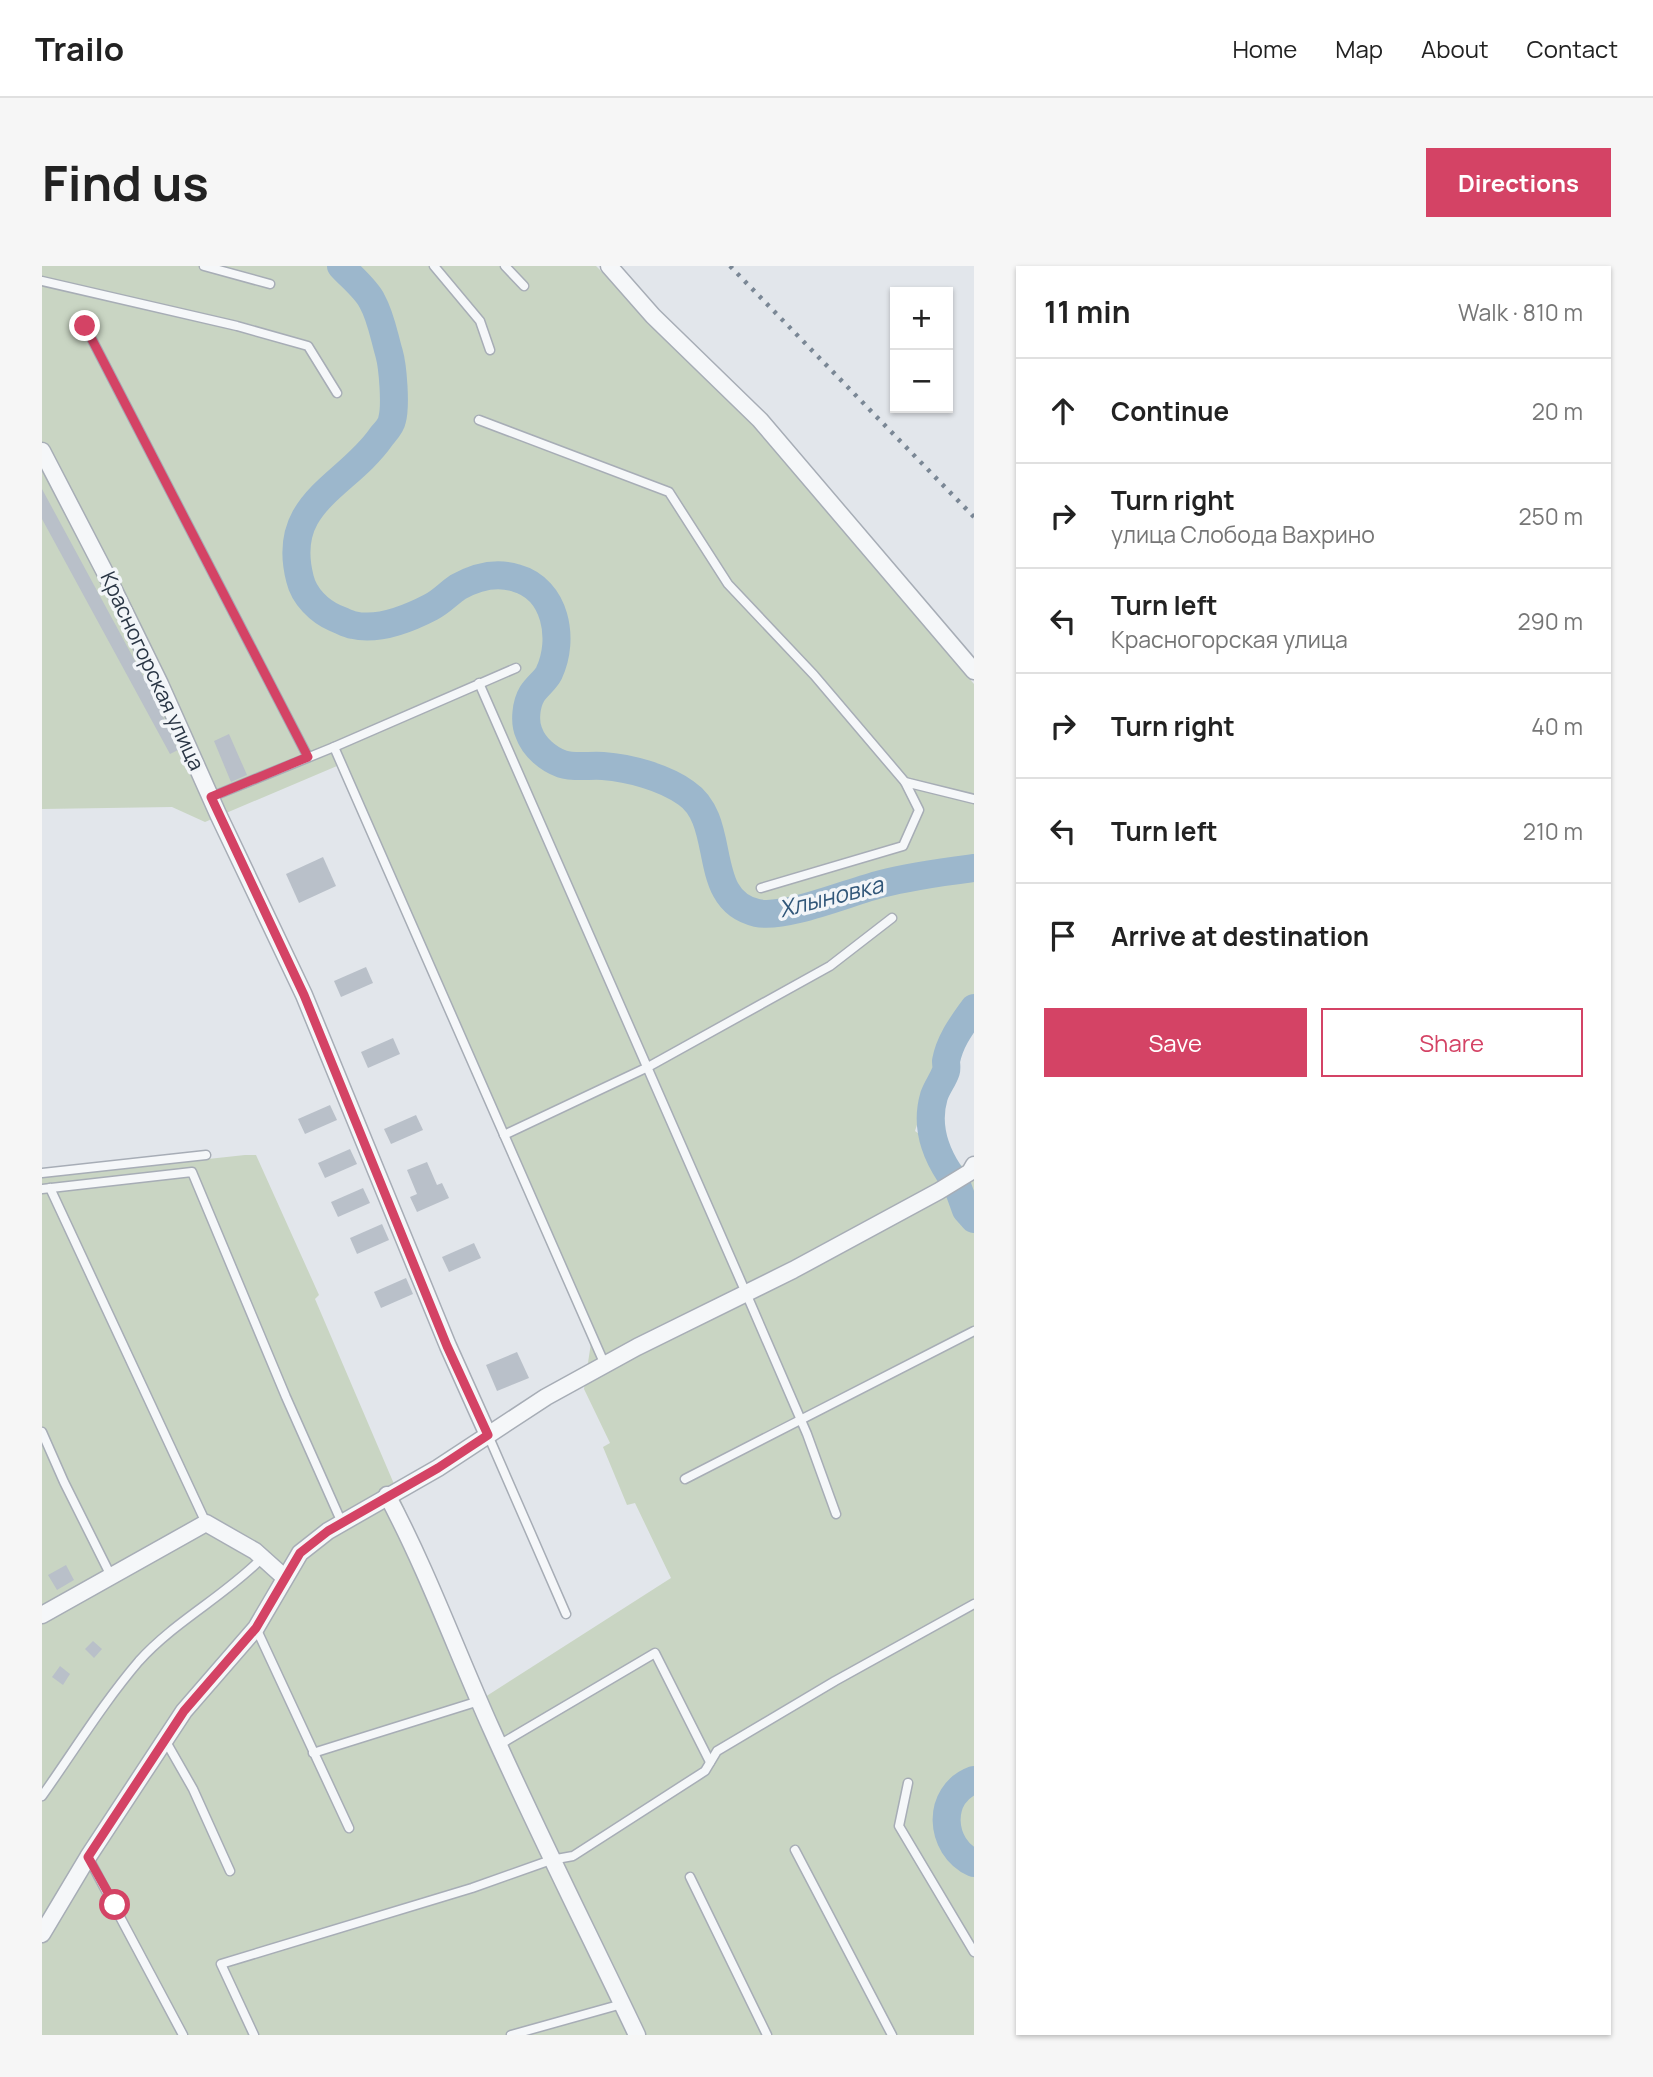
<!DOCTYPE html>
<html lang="en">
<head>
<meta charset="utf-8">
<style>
  body { margin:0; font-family:Manrope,sans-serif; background:#f6f6f6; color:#222 }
  .controls { position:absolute; right:21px; top:21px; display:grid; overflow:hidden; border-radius:0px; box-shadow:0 2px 5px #0004 }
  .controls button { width:63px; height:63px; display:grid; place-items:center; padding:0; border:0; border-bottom:2px solid #e0e0e0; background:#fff; color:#222; font:35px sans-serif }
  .stop { position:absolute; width:21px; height:21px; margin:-16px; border:5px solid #d44365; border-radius:50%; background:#fff }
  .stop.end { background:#d44365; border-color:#fff; box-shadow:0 2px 7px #0008 }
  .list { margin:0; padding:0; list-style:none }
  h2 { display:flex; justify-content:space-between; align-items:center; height:91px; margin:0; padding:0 28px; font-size:30px }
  h2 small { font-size:23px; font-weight:400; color:#767676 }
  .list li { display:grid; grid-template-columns:46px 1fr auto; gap:21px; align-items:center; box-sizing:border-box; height:105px; padding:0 28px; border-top:2px solid #e0e0e0 }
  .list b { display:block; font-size:26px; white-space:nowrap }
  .list p { margin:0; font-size:23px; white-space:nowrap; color:#767676 }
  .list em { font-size:23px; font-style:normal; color:#767676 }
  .actions { display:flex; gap:14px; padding:21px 28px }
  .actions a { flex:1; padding:16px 0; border:2px solid #d44365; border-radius:0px; text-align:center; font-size:24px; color:#d44365 }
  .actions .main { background:#d44365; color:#fff }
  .icon { flex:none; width:38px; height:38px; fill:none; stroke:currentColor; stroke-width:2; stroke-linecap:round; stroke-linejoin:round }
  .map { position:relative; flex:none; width:932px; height:1769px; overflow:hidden; border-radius:0px }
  header { display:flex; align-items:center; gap:42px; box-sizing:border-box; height:98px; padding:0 35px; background:#fff; border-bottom:2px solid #e0e0e0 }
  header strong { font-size:33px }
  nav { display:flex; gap:38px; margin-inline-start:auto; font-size:24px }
  .intro { display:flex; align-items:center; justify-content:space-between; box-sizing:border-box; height:168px; padding:0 42px }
  h1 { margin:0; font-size:49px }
  .button { padding:18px 32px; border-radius:0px; background:#d44365; color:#fff; font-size:24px; font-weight:700 }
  main { display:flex; gap:42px; padding:0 42px }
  aside { flex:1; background:#fff; border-radius:0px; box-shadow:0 2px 5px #0004 }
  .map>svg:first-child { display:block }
</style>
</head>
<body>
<header>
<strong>Trailo</strong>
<nav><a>Home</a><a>Map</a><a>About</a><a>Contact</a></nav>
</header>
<div class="intro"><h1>Find us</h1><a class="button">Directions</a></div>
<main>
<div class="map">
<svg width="932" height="1769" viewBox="0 0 932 1769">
  <rect width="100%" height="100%" fill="#e2e6eb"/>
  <path fill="#c9d5c3" d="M0 0H554L697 142 932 418V736L895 797 873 865 927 905 932 899V1769H0V911L203 889H214L277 1029 273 1033 443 1431 629 1312 593 1237 585 1239 561 1181 568 1177 542 1123 549 1077 295 500 163 556 130 541 0 543Z"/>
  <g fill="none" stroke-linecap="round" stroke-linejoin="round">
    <g stroke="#9cb7cc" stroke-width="28">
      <path d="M299 0C309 11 324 23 330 35 339 51 342 70 347 87 351 101 354 140 350 154 349 160 343 166 339 171 304 221 238 236 258 313 262 330 277 345 293 352 299 354 305 358 311 359 336 365 368 352 389 341 399 336 407 327 416 321 434 311 455 306 474 312 514 323 523 373 507 407 503 415 495 420 490 428 484 438 482 456 487 467 492 481 506 493 520 498 532 502 548 499 561 500 587 502 622 511 644 527 687 556 657 634 715 647 744 653 807 626 839 618 869 610 901 606 932 602"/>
      <path d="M907 907C892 884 884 857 892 830 895 821 901 814 904 805 905 802 904 798 904 795 908 774 920 759 932 742"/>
      <path d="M916 922 924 944 932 953"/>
      <path d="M932 1514C894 1528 897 1581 932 1597"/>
    </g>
  </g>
  <g fill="#b9c0c9">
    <path d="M0 223 112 430 136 484 128 488 0 253Z"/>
    <path d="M187 468 205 509 189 516 172 475Z"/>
    <path d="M281 591 294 620 257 637 244 608Z"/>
    <path d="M324 701 331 717 299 731 292 715Z"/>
    <path d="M351 772 358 788 326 802 319 786Z"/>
    <path d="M288 839 295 854 263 868 256 853Z"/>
    <path d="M374 849 381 864 349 878 342 863Z"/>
    <path d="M308 883 315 898 283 912 276 897Z"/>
    <path d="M385 896 395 919 400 917 407 932 375 946 368 931 375 928 365 904Z"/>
    <path d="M321 922 328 937 296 951 289 936Z"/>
    <path d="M340 958 347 974 315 988 308 972Z"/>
    <path d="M432 977 439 992 407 1006 400 991Z"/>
    <path d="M364 1012 371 1028 339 1042 332 1026Z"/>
    <path d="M475 1086 487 1112 455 1125 444 1099Z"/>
    <path d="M24 1299 32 1314 15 1324 6 1309Z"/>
    <path d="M51 1375 60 1383 52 1392 43 1383Z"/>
    <path d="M18 1400 28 1408 21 1419 10 1411Z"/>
  </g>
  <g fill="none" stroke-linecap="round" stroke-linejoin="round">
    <defs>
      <g id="service">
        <path d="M162 0 228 18"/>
        <path d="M392 0 438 55 448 84"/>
        <path d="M463 0 482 20"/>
        <path d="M0 15 195 60 266 80 295 127"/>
        <path d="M43 60 266 491"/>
        <path d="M437 154 627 226 686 318 772 409 863 516 932 533"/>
        <path d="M437 417 704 1027 765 1168 794 1248"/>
        <path d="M292 481 563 1099"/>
        <path d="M169 531 292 481 474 402"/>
        <path d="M719 622 861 580 877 544 863 516"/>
        <path d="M462 869 606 801 788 700 850 652"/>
        <path d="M0 907 164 889"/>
        <path d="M8 922 164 1257"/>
        <path d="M0 923 150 906 244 1131 300 1257"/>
        <path d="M0 1166 22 1216 69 1310"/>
        <path d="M446 1169 524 1348"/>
        <path d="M643 1213 932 1065"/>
        <path d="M214 1362 307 1562"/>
        <path d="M123 1474 151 1523 188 1605"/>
        <path d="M457 1479 613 1387 668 1496"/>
        <path d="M271 1487 437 1435"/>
        <path d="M866 1517 857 1560 932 1686"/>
        <path d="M0 1530C32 1485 61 1437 97 1395 133 1355 183 1330 220 1292"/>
        <path d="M753 1584 850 1769"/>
        <path d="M46 1591 141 1769"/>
        <path d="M648 1611 725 1769"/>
        <path d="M212 1769 179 1698 430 1622 509 1594 531 1590 663 1505 675 1485 793 1415 932 1338"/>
        <path d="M469 1769 580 1738"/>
      </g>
      <g id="minor">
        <path d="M567 0 611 50 718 154 932 405"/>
        <path d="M0 185 69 318 118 418 176 548 262 729 406 1080 446 1169"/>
        <path d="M345 1229C385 1304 414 1384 449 1462 495 1565 546 1666 595 1769"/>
        <path d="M0 1349 164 1257 213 1285 242 1311"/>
        <path d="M0 1668 46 1591 142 1445 214 1362 258 1287 286 1265 396 1202 504 1131 595 1081 751 1004 897 925 928 906 932 899"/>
      </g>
    </defs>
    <use href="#service" stroke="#a7adb6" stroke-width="11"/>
    <use href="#minor" stroke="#a7adb6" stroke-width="19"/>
    <use href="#service" stroke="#f5f7f9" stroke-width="8"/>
    <use href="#minor" stroke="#f5f7f9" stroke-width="16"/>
    <path stroke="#7a8795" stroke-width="4.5" stroke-dasharray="3.5 7" stroke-linecap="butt" d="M688 0 932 251"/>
  </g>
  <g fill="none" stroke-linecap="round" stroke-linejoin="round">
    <path stroke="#d44365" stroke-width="9" d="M43 60 266 491 169 531 262 729 405 1080 446 1169 396 1202 286 1265 258 1287 214 1362 142 1445 46 1591 73 1639"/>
  </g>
  <g text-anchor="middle" stroke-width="7" stroke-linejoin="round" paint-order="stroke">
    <g font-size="21" fill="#293544" stroke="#f2f5f8">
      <text transform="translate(110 405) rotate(65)" y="7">Красногорская улица</text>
    </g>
    <g font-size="23" font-style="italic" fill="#315779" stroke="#f2f5f8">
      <text transform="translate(789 631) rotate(-14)" y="8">Хлыновка</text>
    </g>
  </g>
</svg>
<div class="controls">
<button>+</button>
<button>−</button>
</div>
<div class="stop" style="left:73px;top:1639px"></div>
<div class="stop end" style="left:43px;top:60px"></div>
</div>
<aside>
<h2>11 min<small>Walk · 810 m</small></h2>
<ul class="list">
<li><svg class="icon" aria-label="ahead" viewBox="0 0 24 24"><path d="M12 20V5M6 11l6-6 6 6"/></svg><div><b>Continue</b></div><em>20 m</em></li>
<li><svg class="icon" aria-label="right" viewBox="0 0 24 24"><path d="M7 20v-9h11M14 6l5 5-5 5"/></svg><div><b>Turn right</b><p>улица Слобода Вахрино</p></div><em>250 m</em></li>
<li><svg class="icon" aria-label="left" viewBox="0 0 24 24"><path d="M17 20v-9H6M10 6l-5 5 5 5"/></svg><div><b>Turn left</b><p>Красногорская улица</p></div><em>290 m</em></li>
<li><svg class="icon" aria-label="right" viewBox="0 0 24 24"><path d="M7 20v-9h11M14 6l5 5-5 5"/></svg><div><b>Turn right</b></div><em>40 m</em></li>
<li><svg class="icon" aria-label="left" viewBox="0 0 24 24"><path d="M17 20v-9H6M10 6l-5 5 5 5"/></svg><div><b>Turn left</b></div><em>210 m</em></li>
<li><svg class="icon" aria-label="arrive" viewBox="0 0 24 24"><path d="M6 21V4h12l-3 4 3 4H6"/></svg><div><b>Arrive at destination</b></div></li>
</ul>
<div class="actions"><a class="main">Save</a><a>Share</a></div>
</aside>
</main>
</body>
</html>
